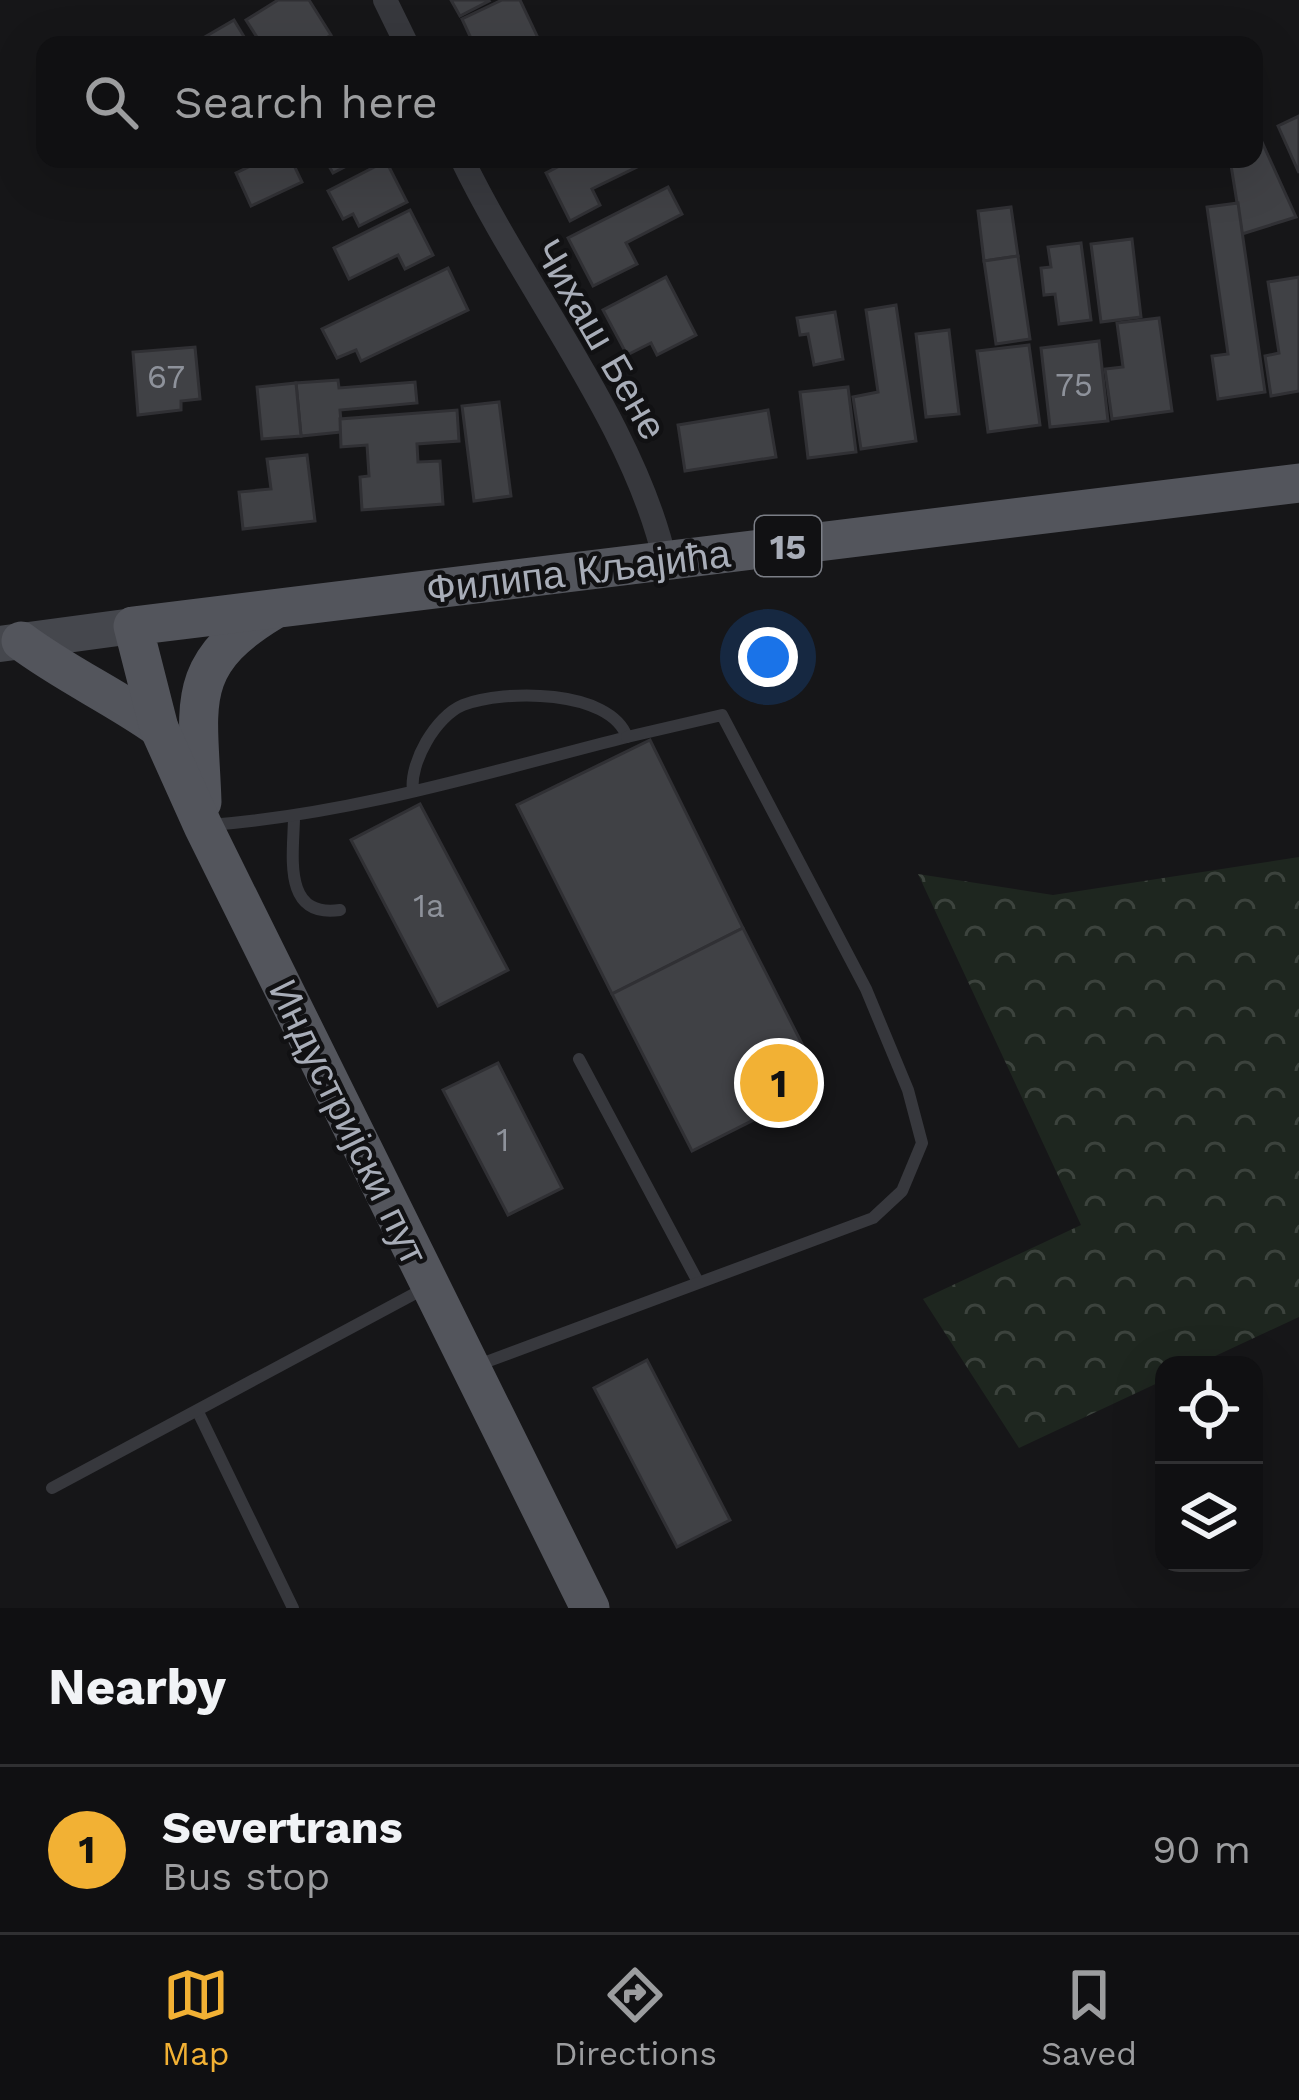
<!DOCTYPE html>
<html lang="en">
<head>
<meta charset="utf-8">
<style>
  body { margin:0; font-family:"Work Sans",sans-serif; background:#1e1e20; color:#f1f3f6 }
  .controls { position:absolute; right:36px; bottom:36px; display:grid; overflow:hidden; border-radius:24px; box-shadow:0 12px 48px #0002 }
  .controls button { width:108px; height:108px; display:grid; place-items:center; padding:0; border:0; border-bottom:3px solid #303032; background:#101012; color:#f1f3f6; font:60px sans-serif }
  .you { position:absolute; left:768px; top:657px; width:42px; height:42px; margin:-30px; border:9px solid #fff; border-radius:50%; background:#1a73e8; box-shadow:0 0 0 18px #1a73e833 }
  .badge { display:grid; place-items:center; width:78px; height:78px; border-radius:50%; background:#f2b134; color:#111; font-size:39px; font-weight:700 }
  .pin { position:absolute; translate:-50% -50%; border:6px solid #fff; box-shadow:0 3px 12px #0006 }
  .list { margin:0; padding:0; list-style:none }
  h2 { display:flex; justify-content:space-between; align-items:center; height:156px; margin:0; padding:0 48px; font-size:51px }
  h2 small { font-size:39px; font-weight:400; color:#9c9d9f }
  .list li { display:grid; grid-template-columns:78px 1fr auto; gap:36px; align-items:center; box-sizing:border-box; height:168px; padding:0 48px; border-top:3px solid #303032 }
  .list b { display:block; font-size:45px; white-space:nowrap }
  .list p { margin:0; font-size:39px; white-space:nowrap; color:#9c9d9f }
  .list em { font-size:39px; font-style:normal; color:#9c9d9f }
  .icon { flex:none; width:66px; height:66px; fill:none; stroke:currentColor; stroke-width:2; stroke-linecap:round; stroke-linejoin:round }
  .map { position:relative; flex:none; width:1299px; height:1608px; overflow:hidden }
  .search { position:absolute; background:#101012; box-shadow:0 12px 48px #0002; left:36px; right:36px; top:36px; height:132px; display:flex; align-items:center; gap:30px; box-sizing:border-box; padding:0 42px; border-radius:24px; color:#9c9d9f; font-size:45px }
  .sheet { height:324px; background:#101012 }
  nav { display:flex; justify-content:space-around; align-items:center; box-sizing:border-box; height:168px; border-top:3px solid #303032; background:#101012; font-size:33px; color:#9c9d9f }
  nav a { display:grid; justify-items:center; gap:6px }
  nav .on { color:#f2b134 }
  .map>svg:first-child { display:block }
</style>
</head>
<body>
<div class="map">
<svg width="1299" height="1608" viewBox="0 0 1299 1608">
  <defs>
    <pattern id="forest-crowns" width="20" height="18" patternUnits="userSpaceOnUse" patternTransform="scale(3)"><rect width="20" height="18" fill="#1e261f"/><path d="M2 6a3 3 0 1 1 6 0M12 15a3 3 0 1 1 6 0" fill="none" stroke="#3c433d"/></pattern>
  </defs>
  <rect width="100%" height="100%" fill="#161618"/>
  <path fill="url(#forest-crowns)" d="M1299 857V1317L1196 1365H1164V1380L1019 1448 923 1299 1081 1225 918 874 1053 895Z"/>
  <g fill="#404145" stroke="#303034" stroke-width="3">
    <path d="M278 0H309L331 35 315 45H262L246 20Z"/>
    <path d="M451 0H488L489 1 460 16Z"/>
    <path d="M502 0H520L540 42 474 45 462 19Z"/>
    <path d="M234 20 249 45H191Z"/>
    <path d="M1299 116V173L1278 126Z"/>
    <path d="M1262 142 1296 217 1242 234 1230 159H1254V144Z"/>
    <path d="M265 159H291L302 182 251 206 236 173Z"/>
    <path d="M325 159H360L333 173Z"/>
    <path d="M573 159H633L637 167 592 189 600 205 570 221 546 173Z"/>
    <path d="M386 161 407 202 359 226 353 214 343 219 328 191Z"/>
    <path d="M668 187 682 214 626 243 637 264 593 286 568 238Z"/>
    <path d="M1238 203 1265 392 1218 399 1212 356 1228 354 1207 207Z"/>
    <path d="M1011 207 1018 256 984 261 978 211Z"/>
    <path d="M410 210 433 255 405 269 398 255 349 279 334 248Z"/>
    <path d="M1132 239 1141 317 1101 322 1091 244Z"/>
    <path d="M1081 243 1091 320 1059 324 1055 294 1044 295 1041 268 1051 267 1048 247Z"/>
    <path d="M1018 256 1030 339 996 344 984 261Z"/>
    <path d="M448 268 468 310 361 361 356 350 337 358 322 329Z"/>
    <path d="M666 277 696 335 657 355 651 343 627 355 603 310Z"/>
    <path d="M1299 277V391L1271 396 1265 356 1279 353 1268 282Z"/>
    <path d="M896 305 916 441 861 449 853 397 878 392 866 310Z"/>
    <path d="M835 312 843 359 814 365 808 334 800 335 797 318Z"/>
    <path d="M1159 318 1172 411 1112 419 1105 369 1123 367 1117 323Z"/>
    <path d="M949 330 959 414 926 417 916 334Z"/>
    <path d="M1099 341 1108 421 1050 427 1041 348Z"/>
    <path d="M1029 345 1040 425 988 432 977 351Z"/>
    <path d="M195 347 200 399 181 401V410L138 415 133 352Z"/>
    <path d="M338 380 339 388 415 382 417 403 340 410 342 432 301 436 296 383Z"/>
    <path d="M296 383 301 436 262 439 257 387Z"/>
    <path d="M848 387 856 452 808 458 800 392Z"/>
    <path d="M499 402 511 496 474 501 462 406Z"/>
    <path d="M457 410 459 441 417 444 418 462 440 461 443 504 362 510 360 477 369 476 367 445 341 447 340 419Z"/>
    <path d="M768 410 776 457 685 471 678 425Z"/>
    <path d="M307 455 315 521 243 529 239 492 271 489 267 459Z"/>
    <path d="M650 740 743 928 612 994 517 805Z"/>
    <path d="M420 804 508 970 438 1006 351 840Z"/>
    <path d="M743 928 823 1085 692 1151 612 994Z"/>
    <path d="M498 1063 562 1188 508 1215 443 1090Z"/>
    <path d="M647 1360 730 1520 677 1547 594 1388Z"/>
  </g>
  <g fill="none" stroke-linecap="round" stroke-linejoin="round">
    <g stroke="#37383d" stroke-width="12">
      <path d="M294 819C293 858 283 918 340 910"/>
      <path d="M210 825C352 814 489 772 627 737 610 689 504 689 463 705 436 716 409 763 413 791"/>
      <path d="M579 1059 697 1280"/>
      <path d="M478 1365 873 1218 902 1191 922 1143 908 1090 866 989 722 715 627 737"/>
      <path d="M199 1414 293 1608"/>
      <path d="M52 1488 427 1287"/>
    </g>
    <g stroke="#37383d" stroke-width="24">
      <path d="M385 0 407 45"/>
      <path d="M462 159C524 288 635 426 665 561"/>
    </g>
    <path stroke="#45474d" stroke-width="36" d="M0 644 133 626"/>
    <g stroke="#53555c" stroke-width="39">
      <path d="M21 641C65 674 114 696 159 728"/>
      <path d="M202 802C199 707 181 666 272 611"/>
      <path d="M590 1608 203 826 159 728 133 626 1299 483"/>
    </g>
  </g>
  <g text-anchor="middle" stroke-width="9" stroke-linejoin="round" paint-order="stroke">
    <g font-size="33" fill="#8e929b">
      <text x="166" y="388">67</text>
      <text x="1074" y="396">75</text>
      <text x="429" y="917">1a</text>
      <text x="503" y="1151">1</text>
    </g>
    <rect fill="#111113" stroke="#7b7e86" stroke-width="3" x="755" y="516" width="66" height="60" rx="9"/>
    <g font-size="36" font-weight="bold" fill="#a8adb8">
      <text x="788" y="559">15</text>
    </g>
    <g font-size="39" fill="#a8adb8" stroke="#111113">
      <text transform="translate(601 339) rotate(60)" y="14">Чихаш Бене</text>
      <text transform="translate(578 571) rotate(-7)" y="14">Филипа Кљајића</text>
      <text transform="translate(349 1122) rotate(64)" y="14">Индустријски пут</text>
    </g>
  </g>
</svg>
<div class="controls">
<button><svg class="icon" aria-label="locate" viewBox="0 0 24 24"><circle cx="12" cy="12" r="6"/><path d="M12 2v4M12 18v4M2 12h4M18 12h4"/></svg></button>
<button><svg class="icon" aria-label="layers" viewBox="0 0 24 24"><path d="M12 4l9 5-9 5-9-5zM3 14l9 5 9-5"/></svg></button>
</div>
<div class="you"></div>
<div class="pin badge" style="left:779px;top:1083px">1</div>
<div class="search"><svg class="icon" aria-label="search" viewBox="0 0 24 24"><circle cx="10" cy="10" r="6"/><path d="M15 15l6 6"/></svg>Search here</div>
</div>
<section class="sheet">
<h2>Nearby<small></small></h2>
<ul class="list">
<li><span class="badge">1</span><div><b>Severtrans</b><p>Bus stop</p></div><em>90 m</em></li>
</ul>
</section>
<nav>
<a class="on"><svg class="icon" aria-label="map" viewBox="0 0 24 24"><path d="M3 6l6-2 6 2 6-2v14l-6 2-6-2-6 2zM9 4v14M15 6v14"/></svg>Map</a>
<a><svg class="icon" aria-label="directions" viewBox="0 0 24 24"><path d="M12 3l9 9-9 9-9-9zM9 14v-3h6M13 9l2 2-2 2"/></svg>Directions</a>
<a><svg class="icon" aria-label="saved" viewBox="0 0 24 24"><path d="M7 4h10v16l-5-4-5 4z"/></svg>Saved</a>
</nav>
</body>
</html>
